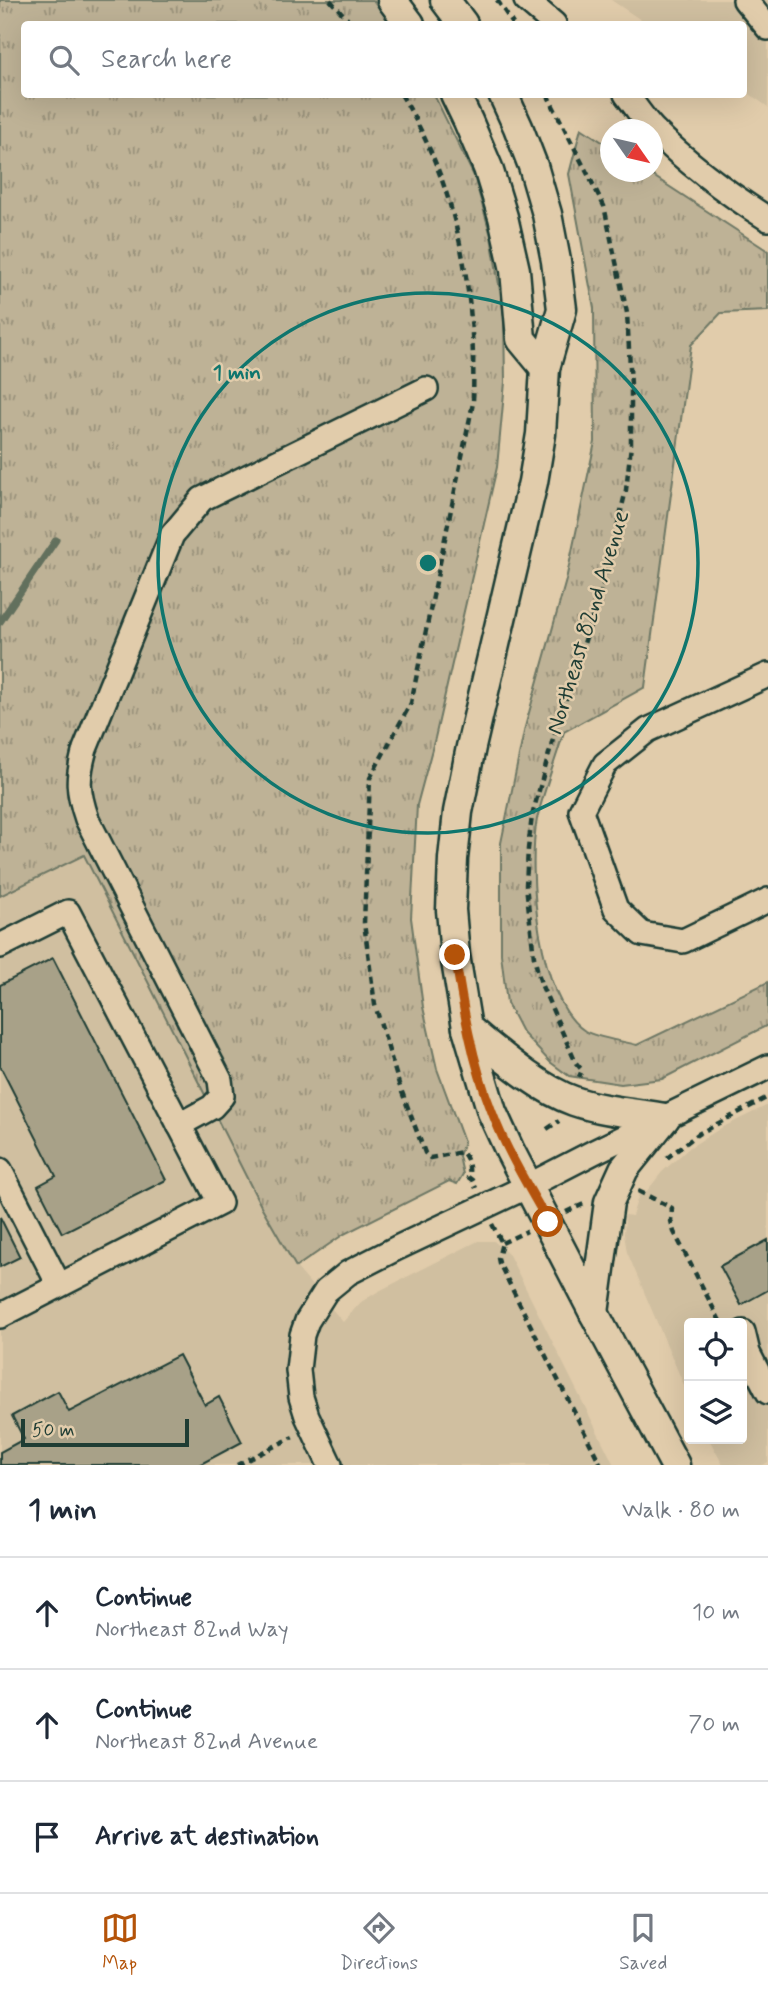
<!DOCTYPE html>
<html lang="en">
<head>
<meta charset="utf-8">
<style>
  body { margin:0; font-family:Mynerve,sans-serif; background:#f2f2f3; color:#1f2937 }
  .controls { position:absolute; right:21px; bottom:21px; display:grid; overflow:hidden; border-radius:7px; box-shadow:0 7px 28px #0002 }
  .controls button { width:63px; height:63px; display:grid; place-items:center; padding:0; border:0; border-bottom:2px solid #e0e1e3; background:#fff; color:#1f2937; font:35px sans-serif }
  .compass { position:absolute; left:600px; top:119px; width:63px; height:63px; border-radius:50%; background:#fff; box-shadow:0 7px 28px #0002; rotate:124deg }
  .scale { position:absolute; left:21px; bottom:18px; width:168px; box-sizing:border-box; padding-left:7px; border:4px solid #1f3d34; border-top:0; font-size:19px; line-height:24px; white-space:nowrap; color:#1f3d34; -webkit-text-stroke:5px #e1ccab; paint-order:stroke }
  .stop { position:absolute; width:21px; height:21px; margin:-16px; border:5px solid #b45309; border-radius:50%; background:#fff }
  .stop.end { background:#b45309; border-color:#fff; box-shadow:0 2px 7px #0008 }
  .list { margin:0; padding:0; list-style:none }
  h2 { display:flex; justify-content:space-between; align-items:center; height:91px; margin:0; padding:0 28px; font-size:30px }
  h2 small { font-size:23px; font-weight:400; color:#747a83 }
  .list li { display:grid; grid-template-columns:46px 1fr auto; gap:21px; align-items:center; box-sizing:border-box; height:112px; padding:0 28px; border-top:2px solid #e0e1e3 }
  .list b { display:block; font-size:26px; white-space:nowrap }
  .list p { margin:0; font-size:23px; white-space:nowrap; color:#747a83 }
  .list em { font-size:23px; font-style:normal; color:#747a83 }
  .icon { flex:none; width:38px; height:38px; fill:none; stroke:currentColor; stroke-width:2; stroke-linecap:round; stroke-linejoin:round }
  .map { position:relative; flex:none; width:768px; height:1465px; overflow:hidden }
  .search { position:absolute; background:#fff; box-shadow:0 7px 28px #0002; left:21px; right:21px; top:21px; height:77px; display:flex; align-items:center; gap:18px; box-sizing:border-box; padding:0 24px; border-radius:7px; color:#747a83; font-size:26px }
  .sheet { height:427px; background:#fff }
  nav { display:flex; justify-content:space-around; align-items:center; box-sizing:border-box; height:98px; border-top:2px solid #e0e1e3; background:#fff; font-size:19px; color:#747a83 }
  nav a { display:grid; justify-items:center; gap:4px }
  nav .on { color:#b45309 }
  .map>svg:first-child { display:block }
</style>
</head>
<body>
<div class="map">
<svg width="768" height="1465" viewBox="0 0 768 1465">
  <defs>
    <pattern id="grass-tufts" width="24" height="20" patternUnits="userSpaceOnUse" patternTransform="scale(1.75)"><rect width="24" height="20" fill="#beb296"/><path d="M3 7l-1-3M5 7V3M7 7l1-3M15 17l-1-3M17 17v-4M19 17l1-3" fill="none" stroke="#9a927b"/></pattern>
  </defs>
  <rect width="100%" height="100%" fill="#e1ccab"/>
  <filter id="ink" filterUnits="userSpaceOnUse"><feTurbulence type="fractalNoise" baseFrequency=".0143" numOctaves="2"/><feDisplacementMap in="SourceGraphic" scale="14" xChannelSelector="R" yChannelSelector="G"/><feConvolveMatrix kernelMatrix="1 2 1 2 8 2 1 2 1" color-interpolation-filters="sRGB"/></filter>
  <g filter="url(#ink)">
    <g fill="#d0bfa0">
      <path d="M611 0H768V107L744 90V24H647Z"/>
      <path d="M84 855 261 1206 296 1267 343 1322 361 1302 379 1291 478 1241H494L509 1255 614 1465H0V896Z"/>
      <path d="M768 1105V1462L763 1465H723L709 1439H742V1323H689V1397L627 1252 624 1234 625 1215 632 1216 639 1194 643 1196 662 1172 689 1148 721 1128Z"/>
    </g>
    <g fill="url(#grass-tufts)" stroke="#6e7865" stroke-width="2">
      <path d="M0 0H373L391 24H24V94L434 95 474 176 491 236 504 315 505 382 497 467 435 738 417 805 411 918 423 1007 437 1069 464 1142 459 1156 463 1174 457 1184 449 1181 344 1234 296 1267 261 1206 84 855 0 896Z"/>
      <path d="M581 128 610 147V172H647L768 251V311L721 313 691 345 645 687 564 732C555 761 544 790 537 819 527 870 538 1001 585 1031 597 1038 623 1041 637 1045L768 982V1025L662 1079 621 1084 569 1076 550 1062 522 1032 507 1003 501 954V843L525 727 566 580 595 442 594 308 569 174Z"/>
    </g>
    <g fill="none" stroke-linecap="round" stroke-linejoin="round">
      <path stroke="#626f5d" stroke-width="7" d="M0 622 56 540"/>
    </g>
    <g fill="#a8a188" stroke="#1f3d34" stroke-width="2">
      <path d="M53 958 166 1180 62 1233 38 1186 56 1176 0 1066V985Z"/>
      <path d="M0 1217 20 1257 0 1267Z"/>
      <path d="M768 1240V1290L741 1305 720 1266Z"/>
      <path d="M179 1355 205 1405 219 1397 242 1442 199 1465H0V1452L24 1439 12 1416 58 1391 69 1412Z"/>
    </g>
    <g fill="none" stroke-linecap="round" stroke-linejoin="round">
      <defs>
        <g id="minor">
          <path d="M526 0 554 24"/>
          <path d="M745 0 768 28"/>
          <path d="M626 94C635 106 643 118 653 129 688 164 727 193 768 219"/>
          <path d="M768 675 648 730 605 764 581 811 616 909 642 934 683 941 768 900"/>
          <path d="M0 946 68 912 220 1203 0 1316"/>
          <path d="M179 1125 212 1107 222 1096 220 1080 87 819C77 790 77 778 85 749L172 535 202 499 426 389"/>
          <path d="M0 1170 59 1285"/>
          <path d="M743 1332 748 1353 768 1392"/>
          <path d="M330 1465 307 1416 301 1397 298 1370 302 1335 307 1321 326 1291 348 1273 397 1248 528 1186 594 1152 768 1067"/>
        </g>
        <g id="major">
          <path d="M392 0 410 24"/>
          <path d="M445 0 463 24"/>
          <path d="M455 94 468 121 488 168 503 217 515 270 521 339 545 368"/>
          <path d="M503 94 518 127 533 166 547 214 556 261 562 309 545 368 541 434 533 482 471 747 458 812 453 859 451 910 455 955 467 1028 492 1112 509 1149 594 1313 675 1465"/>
          <path d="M467 1028C497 1052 537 1088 574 1101 603 1111 634 1113 665 1118"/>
          <path d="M594 1313 609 1202 624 1169 665 1118"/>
        </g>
      </defs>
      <use href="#minor" stroke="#1f3d34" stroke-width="28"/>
      <use href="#major" stroke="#1f3d34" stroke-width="33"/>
      <g stroke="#1f3d34" stroke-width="4.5" stroke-dasharray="7 5" stroke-linecap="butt">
        <path d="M330 0 352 24"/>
        <path d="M497 0 513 24"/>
        <path d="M401 94C459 190 476 293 473 403L411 703 370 778 364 923 375 1005 399 1084 425 1153 430 1158 462 1152C468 1158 471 1169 468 1177L472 1180 476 1188"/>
        <path d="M547 94 604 206 627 313 631 385V445L626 490 604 582 553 739 532 816 528 849 526 885 534 957 541 984 576 1063 582 1070 579 1077"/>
        <path d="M547 1129 559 1121"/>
        <path d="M667 1158 698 1134 768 1097"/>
        <path d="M638 1191 672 1208 671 1221 674 1232 721 1323"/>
        <path d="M566 1212 584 1204"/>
        <path d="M492 1224 502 1243 498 1258 499 1263 601 1465"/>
        <path d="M502 1243 527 1231"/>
        <path d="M237 1465 293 1437"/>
      </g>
      <use href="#minor" stroke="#e1ccab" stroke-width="23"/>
      <use href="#major" stroke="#e1ccab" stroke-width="28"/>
    </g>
  </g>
  <g fill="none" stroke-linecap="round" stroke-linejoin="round" filter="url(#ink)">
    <path stroke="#b45309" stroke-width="9" d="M455 955C463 1008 472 1061 492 1112 506 1150 528 1186 548 1222"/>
  </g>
  <circle fill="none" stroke="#0f766e" stroke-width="3.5" cx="428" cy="563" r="270"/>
  <g text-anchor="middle" stroke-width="5" stroke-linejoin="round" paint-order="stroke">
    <g font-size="24" fill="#1f3d34" stroke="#e1ccab">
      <text transform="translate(587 622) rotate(-73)" y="8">Northeast 82nd Avenue</text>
    </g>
  </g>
  <circle cx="428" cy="563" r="10" fill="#0f766e" stroke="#e1ccab" stroke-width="3.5"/>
  <g font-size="21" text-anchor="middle" font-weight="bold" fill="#0f766e" stroke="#e1ccab" stroke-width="5" stroke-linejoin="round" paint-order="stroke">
    <text x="237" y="379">1 min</text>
  </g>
</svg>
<div class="controls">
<button><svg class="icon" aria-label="locate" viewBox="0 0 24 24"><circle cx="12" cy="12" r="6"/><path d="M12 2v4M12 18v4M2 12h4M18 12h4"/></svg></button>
<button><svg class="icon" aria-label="layers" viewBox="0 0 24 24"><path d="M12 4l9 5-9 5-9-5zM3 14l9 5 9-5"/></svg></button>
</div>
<svg class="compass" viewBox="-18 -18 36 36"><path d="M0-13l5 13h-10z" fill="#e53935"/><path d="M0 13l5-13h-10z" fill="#747a83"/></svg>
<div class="scale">50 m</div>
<div class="stop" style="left:548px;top:1222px"></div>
<div class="stop end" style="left:455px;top:955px"></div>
<div class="search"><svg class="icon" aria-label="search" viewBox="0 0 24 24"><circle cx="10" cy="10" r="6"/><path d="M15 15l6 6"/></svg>Search here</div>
</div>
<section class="sheet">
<h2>1 min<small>Walk · 80 m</small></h2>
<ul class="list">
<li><svg class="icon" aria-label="ahead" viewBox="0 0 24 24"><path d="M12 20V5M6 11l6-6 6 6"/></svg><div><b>Continue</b><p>Northeast 82nd Way</p></div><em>10 m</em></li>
<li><svg class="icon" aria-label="ahead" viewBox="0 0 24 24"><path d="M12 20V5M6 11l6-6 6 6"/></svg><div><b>Continue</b><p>Northeast 82nd Avenue</p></div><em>70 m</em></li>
<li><svg class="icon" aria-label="arrive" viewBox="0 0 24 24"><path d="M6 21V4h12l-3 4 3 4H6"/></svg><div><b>Arrive at destination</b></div></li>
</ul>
</section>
<nav>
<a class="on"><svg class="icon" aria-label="map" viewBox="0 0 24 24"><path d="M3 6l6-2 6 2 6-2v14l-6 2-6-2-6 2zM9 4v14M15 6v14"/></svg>Map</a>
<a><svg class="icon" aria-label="directions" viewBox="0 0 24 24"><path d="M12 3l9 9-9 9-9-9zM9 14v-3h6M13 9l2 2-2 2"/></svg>Directions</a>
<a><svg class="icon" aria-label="saved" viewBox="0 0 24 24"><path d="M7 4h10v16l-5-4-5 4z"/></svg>Saved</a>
</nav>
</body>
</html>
